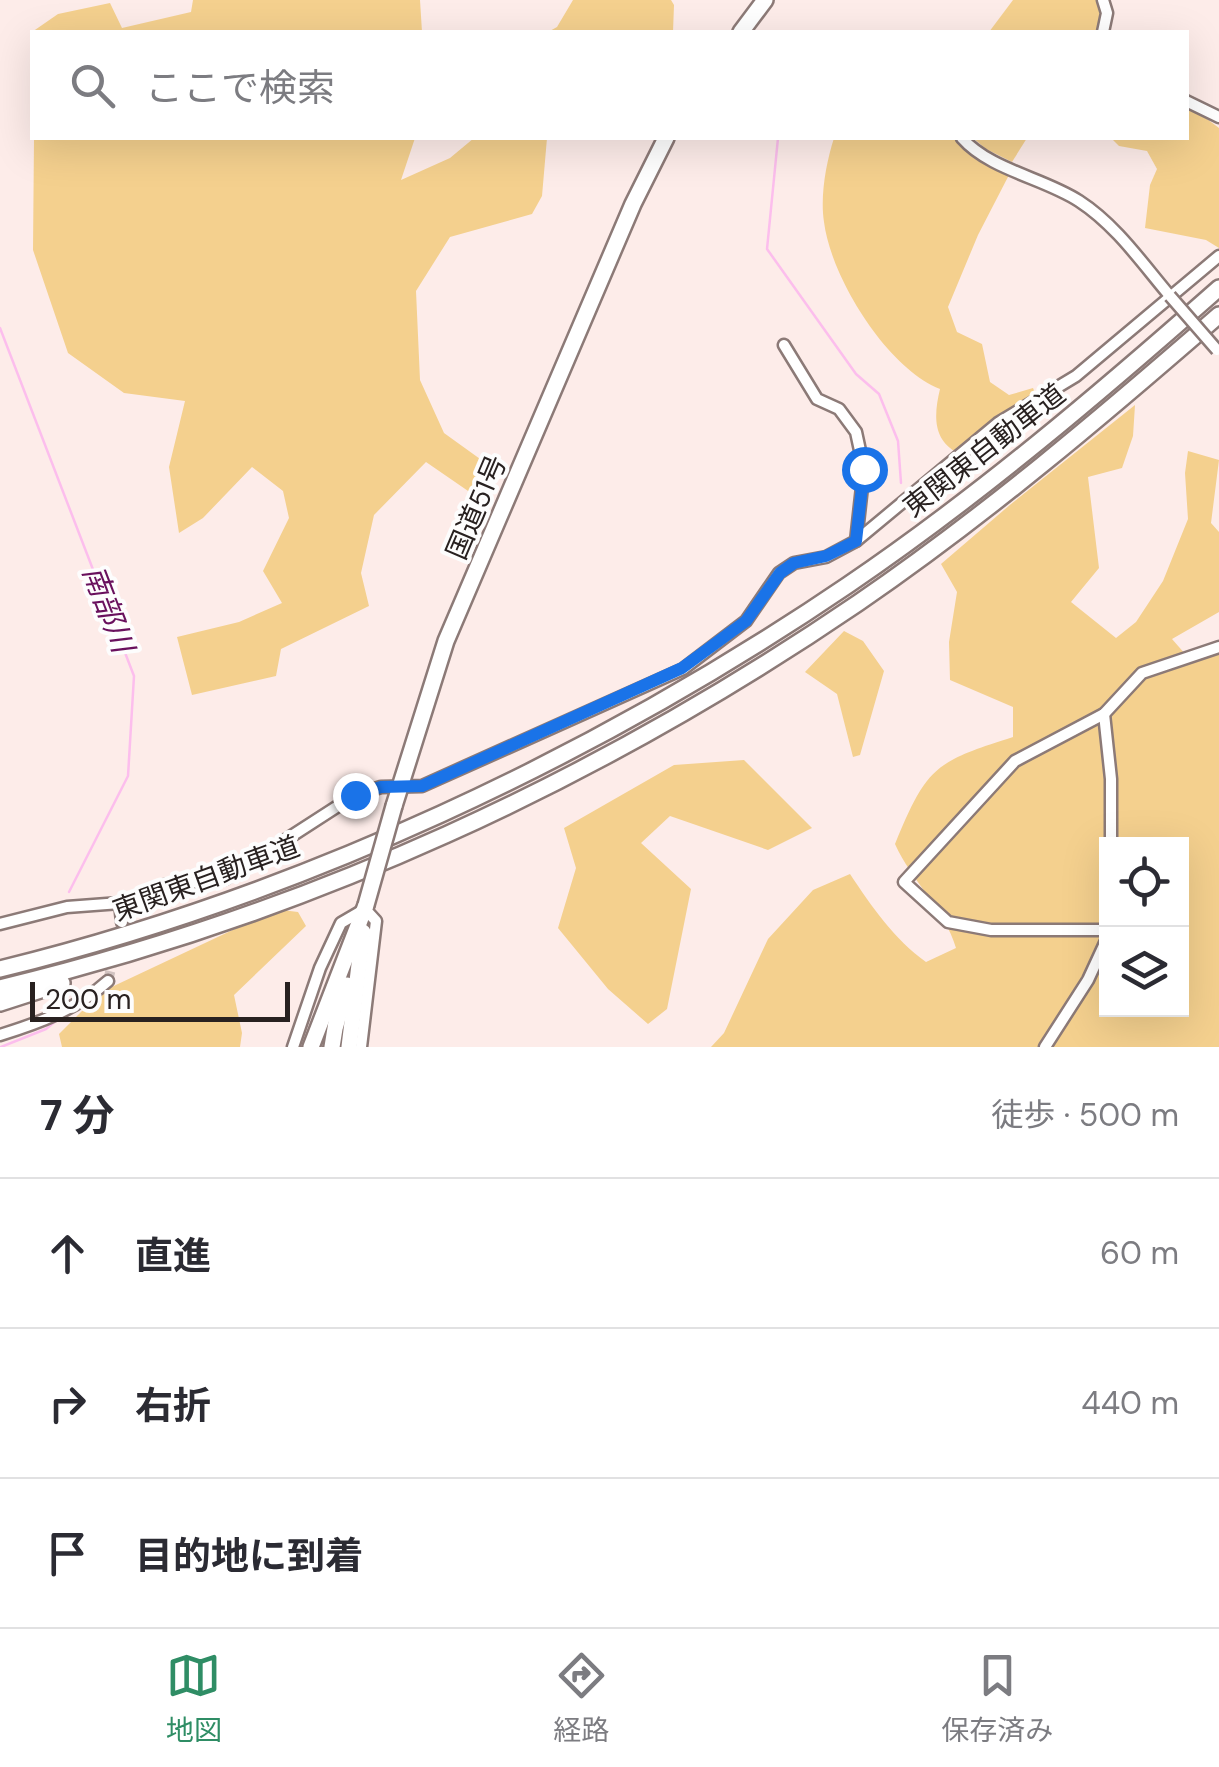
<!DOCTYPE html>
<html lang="ja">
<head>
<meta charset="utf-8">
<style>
  body { margin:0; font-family:"DM Sans","Noto Sans JP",sans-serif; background:#f2f2f3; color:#2b2b33 }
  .controls { position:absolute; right:30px; bottom:30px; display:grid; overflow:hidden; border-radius:0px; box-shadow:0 10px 40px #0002 }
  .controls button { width:90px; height:90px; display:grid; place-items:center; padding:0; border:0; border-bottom:2px solid #e1e1e2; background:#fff; color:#2b2b33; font:50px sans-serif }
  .scale { position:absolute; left:30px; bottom:25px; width:260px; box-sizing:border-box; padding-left:10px; border:5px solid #282120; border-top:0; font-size:28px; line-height:35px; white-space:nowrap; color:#282120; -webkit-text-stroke:8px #fdfdfd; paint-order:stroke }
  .stop { position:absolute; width:30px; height:30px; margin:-22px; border:8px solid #1a73e8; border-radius:50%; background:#fff }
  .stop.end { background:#1a73e8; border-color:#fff; box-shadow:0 2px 10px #0008 }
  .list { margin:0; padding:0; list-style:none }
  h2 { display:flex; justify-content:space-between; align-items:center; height:130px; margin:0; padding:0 40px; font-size:42px }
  h2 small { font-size:32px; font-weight:400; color:#7c7c81 }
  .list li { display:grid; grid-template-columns:65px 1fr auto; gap:30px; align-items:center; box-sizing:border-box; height:150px; padding:0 40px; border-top:2px solid #e1e1e2 }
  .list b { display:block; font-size:38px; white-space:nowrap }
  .list em { font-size:32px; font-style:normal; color:#7c7c81 }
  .icon { flex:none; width:55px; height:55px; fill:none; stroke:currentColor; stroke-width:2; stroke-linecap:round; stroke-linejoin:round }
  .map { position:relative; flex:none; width:1219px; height:1047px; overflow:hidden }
  .search { position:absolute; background:#fff; box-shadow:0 10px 40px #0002; left:30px; right:30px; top:30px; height:110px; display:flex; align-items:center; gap:25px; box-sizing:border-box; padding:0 35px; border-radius:0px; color:#7c7c81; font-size:38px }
  .sheet { height:580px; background:#fff }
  nav { display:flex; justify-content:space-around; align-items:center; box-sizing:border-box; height:140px; border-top:2px solid #e1e1e2; background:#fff; font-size:28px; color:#7c7c81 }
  nav a { display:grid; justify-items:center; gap:5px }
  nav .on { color:#2f8d65 }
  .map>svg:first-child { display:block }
</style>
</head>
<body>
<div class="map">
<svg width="1219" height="1047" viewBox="0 0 1219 1047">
  <rect width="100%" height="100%" fill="#fdece9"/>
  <g fill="#f4d08e" fill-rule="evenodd">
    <path d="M193 0H420L422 32H32V35V32L58 14 110 3 122 28 191 12Z"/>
    <path d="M573 0H671L674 5 673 32H548L557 27Z"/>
    <path d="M1013 0H1101L1108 32H989Z"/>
    <path d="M1187 104 1219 128V248L1206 240 1145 228 1150 185 1157 169 1147 151 1119 146 1111 138H1186Z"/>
    <path d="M34 138H415L401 180 450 158 474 138H547L542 196 532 214 450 237 416 291 420 380 444 433 494 469 471 493 426 462 374 515 361 573 369 606 281 649 276 676 192 695 177 637 239 622 282 603 263 571 289 518 283 491 252 467 203 518 179 533 169 467 185 401 124 393 68 353 33 250Z"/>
    <path d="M834 138H956L1010 173 978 235 948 307 957 332 982 344 990 382 1009 395 1033 388 1037 398 958 453C932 440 934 414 940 389 887 368 831 278 824 222 820 196 826 163 834 138Z"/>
    <path d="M973 138H1027L1012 162 986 149Z"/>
    <path d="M1135 405 1133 436 1122 468 1088 477 1099 568 1071 602 1116 638 1136 622 1163 581 1188 519 1185 473 1188 451 1219 460 1211 523 1219 532V612L1172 639 1186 655 1219 642V1047H711L724 1033 768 939 813 890 850 874C872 907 894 939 926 962L956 948C945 910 911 880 895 844 927 766 935 762 1013 737V707L950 680 949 642 957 592 941 564 1011 504ZM1106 844H1182V1009H1106Z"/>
    <path d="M844 631 863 641 884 671 860 755 853 757 837 694 805 672Z"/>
    <path d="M744 760 812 828 768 850 670 816 641 843 691 889 667 1009 648 1024 608 989 558 928 576 868 564 828 674 765Z"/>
    <path d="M282 910 298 912 306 926 234 995 242 1033 240 1047H62L59 1034 101 992 256 919Z"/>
  </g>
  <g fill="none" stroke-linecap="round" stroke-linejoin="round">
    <g stroke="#fcbeed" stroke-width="2.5">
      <path d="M778 138 767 249 856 374 879 394 898 441 901 483"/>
      <path d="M0 328 134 676 128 776 69 892"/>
      <path d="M1 1047 46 1029 58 1019"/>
    </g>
    <path stroke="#d2c3c1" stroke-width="10" stroke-dasharray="10 5" stroke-linecap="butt" d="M108 981 122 922"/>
    <defs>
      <g id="minor">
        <path d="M1103 0 1107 13 1103 32"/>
        <path d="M1186 101 1219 117"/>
        <path d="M962 138C990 170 1044 178 1079 201 1116 225 1142 263 1170 296"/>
        <path d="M784 345 817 399 839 409 856 432 864 469 856 541"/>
        <path d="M1104 714 1111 779V844"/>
        <path d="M120 903 122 922"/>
        <path d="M0 924 67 907 120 903 165 885 225 879 355 795 381 787 422 786 683 669 746 621 779 573 794 563 826 557 856 541 998 423 1076 376 1219 256"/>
        <path d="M1106 930H991L948 922 904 882 1015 761 1104 714 1142 673 1219 647"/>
        <path d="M0 1035C39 1023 77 1009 108 981"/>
        <path d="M293 1047 320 968 341 923 365 909 376 921 361 1047"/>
        <path d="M1045 1047 1088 980 1106 941"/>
      </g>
      <g id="highway">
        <path d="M741 32 765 0"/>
        <path d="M394 806 446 641 633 204 666 138"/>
        <path d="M0 969C298 896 595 757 848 585 979 496 1100 393 1219 288"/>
        <path d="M0 988C308 914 597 781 858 603 985 516 1103 416 1219 315"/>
        <path d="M0 1003 62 983"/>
        <path d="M336 1025 347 985"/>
        <path d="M311 1047 366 905"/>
        <path d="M332 1047 337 1016"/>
        <path d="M349 1047 363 932"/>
      </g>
    </defs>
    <use href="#minor" stroke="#8c7a77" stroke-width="15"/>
    <use href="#highway" stroke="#8c7a77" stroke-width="20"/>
    <use href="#minor" stroke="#fff" stroke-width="10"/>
    <use href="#highway" stroke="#fff" stroke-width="15"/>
    <defs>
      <path id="minor-bridge" d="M1170 296 1217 350"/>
      <path id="highway-bridge" d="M366 905 394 806"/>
    </defs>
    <use href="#minor-bridge" stroke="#8c7a77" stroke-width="15" stroke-linecap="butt"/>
    <use href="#highway-bridge" stroke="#8c7a77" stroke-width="20" stroke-linecap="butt"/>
    <use href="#minor-bridge" stroke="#fff" stroke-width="10"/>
    <use href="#highway-bridge" stroke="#fff" stroke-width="15"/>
  </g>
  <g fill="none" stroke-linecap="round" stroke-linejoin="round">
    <path stroke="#1a73e8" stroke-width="12" d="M355 795 381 787 422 786 682 668 746 621 780 573 794 563 826 556 856 541 864 469"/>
  </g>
  <g text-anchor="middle" stroke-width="8" stroke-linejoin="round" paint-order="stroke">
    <g font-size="28" fill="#282120" stroke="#fdfdfd">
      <text transform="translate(984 450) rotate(-38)" y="10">東関東自動車道</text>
      <text transform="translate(476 507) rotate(-67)" y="10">国道51号</text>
      <text transform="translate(206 878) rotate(-20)" y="10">東関東自動車道</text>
    </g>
    <g font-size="30" font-style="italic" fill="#69105d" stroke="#fdfdfd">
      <text transform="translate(108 609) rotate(69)" y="10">南部川</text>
    </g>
  </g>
</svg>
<div class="controls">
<button><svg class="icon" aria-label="locate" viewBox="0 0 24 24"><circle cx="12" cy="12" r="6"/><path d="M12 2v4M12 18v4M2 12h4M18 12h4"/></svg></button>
<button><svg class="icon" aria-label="layers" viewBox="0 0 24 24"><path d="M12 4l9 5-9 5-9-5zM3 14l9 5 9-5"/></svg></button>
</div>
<div class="scale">200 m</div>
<div class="stop" style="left:864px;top:469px"></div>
<div class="stop end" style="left:355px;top:795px"></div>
<div class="search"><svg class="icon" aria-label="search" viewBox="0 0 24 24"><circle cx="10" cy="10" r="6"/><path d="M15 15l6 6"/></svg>ここで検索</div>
</div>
<section class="sheet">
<h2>7 分<small>徒歩 · 500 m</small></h2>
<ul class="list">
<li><svg class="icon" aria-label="ahead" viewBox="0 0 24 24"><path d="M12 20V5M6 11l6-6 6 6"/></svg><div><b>直進</b></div><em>60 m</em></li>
<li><svg class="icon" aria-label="right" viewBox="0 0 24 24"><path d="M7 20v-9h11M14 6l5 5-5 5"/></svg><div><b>右折</b></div><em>440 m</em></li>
<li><svg class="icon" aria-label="arrive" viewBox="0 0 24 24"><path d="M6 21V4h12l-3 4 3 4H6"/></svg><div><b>目的地に到着</b></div></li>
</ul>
</section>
<nav>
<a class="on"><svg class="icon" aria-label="map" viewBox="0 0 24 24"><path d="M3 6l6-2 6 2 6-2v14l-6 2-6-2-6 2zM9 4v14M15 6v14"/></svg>地図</a>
<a><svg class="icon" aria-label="directions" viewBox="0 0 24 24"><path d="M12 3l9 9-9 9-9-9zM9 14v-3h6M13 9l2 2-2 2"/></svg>経路</a>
<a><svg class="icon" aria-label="saved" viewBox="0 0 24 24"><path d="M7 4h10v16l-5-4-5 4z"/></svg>保存済み</a>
</nav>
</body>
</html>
